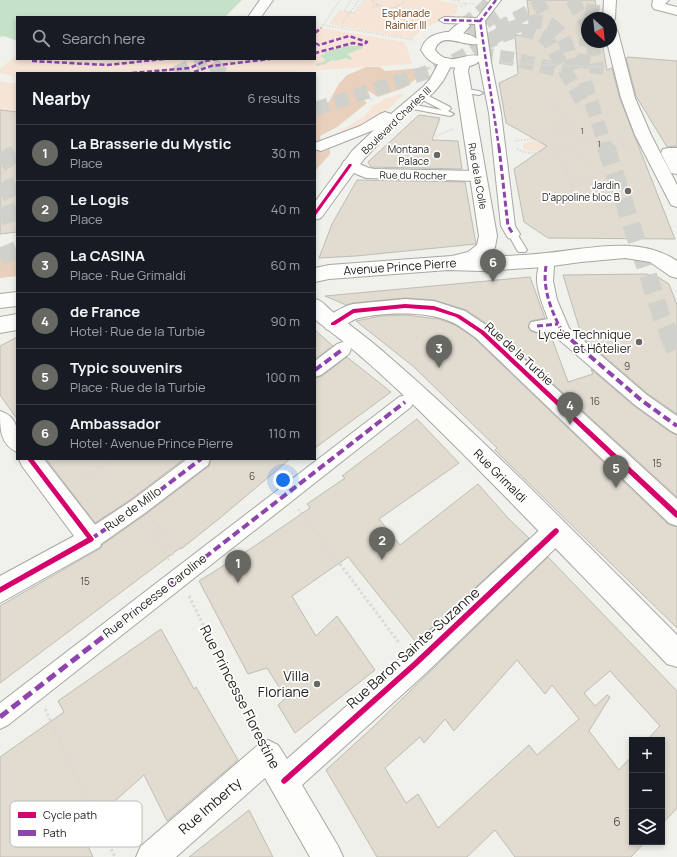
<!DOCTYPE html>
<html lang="en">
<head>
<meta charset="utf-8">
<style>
  body { margin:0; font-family:Manrope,sans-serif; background:#242831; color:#f1f3f6 }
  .controls { position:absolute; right:12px; bottom:12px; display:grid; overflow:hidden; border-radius:0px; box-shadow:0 2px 6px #0003 }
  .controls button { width:36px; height:36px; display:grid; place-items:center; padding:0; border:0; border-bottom:1px solid #363941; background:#171b24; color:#f1f3f6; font:20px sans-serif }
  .compass { position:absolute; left:581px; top:12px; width:36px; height:36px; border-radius:50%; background:#171b24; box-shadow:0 2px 6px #0003; rotate:153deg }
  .you { position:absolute; left:283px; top:480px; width:14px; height:14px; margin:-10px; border:3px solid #fff; border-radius:50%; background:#1a73e8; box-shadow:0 0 0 6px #1a73e833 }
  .badge { display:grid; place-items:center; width:26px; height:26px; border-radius:50%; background:#686863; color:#fff; font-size:13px; font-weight:700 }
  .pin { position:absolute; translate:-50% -33px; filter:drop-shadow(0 1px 2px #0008) }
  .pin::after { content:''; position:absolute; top:21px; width:14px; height:12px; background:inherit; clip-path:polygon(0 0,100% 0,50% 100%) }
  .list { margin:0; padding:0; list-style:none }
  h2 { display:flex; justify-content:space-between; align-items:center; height:52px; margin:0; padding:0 16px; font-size:17px }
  h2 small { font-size:13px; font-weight:400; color:#9ea1a6 }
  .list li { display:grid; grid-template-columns:26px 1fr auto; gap:12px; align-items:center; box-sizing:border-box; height:56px; padding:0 16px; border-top:1px solid #363941 }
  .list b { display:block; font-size:15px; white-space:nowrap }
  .list p { margin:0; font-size:13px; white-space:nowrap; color:#9ea1a6 }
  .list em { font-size:13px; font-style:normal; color:#9ea1a6 }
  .icon { flex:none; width:22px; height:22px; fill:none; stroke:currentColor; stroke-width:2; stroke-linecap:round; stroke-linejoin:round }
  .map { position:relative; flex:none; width:677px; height:857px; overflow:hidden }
  .search { position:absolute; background:#171b24; box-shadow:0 2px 6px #0003; left:16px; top:16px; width:300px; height:44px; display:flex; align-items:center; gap:10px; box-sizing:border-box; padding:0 14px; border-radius:0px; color:#9ea1a6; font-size:15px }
  .panel { position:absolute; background:#171b24; box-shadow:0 2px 6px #0003; left:16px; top:72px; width:300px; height:388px; border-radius:0px }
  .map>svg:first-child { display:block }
</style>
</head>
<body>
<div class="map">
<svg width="677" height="857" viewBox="0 0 677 857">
  <rect width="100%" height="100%" fill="#f1f1eb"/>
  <g fill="#f6e4d6">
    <path d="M366 0H436L458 4 456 14 424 28 412 39 329 24 339 10 355 13Z"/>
    <path d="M315 27 405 42 412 64 273 73H17V77L0 73V69L17 54V59H315Z"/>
    <path d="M0 81 17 84V112L0 110Z"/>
    <path d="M404 93C395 107 356 133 339 132L365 116 373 105H376L384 99Z"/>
    <path d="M533 141 544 143 549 146 548 149 533 152 523 149V145L525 143Z"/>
  </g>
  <g fill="#e8d0bd">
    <path d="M366 67H380L385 71 432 67 404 88 378 97 367 90 358 94 367 103 337 127 320 136 322 152 330 149V154L315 171V106L328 103 339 84 347 75Z"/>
    <path d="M0 250 7 259 17 250V276L0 278Z"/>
  </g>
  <g fill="#c5e2c8">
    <path d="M0 0H242L225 17H17V41L4 36 0 37Z"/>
    <path d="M346 46H360L363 48 347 54 352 58 351 60 346 58 334 61 332 60 325 64 317 66 316 64 325 61V59L320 56 324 54 325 52Z"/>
  </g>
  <g fill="#e1dbd0" stroke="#bdbcb7" fill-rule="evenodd">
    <path d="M527 0H595L598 18H587V42H602L607 70 612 68 620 99 675 239 548 238 524 222 514 169 547 146 506 123 499 83 518 74 515 35 531 36Z"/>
    <path d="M628 57 677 61V146L667 147 636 96 626 58Z"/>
    <path d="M0 110 17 112V232L0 234Z"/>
    <path d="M419 115 440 118 432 140 458 141 462 169 371 167 368 162Z"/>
    <path d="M357 180 465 182 476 244 356 256 319 258 332 224Z"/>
    <path d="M646 274 658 277 669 284 677 305V414L648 394 582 337 563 275Z"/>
    <path d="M530 277 545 318 531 321 528 327 531 331 537 333H550L568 382 593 374 591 369 634 406 670 432 677 435V497L490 326 466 310 434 300 405 298 353 303 346 305 325 296Z"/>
    <path d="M405 315 439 319 455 325 474 338 668 524 677 527V628L507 462 495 450 497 448 414 367 356 321 381 316Z"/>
    <path d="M315 330 333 346 315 359Z"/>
    <path d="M17 337V419L0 395V346Z"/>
    <path d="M347 357 391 392 315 448V378L322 376Z"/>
    <path d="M417 419 459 463 379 519 400 545 478 484 509 519 529 538 416 642 348 557 292 596 316 636 337 616 375 670 295 733 278 705 286 698 267 668 248 674 199 581 253 547 310 508 307 504 345 478 342 476Z"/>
    <path d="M46 459H184L130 500 95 523Z"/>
    <path d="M211 459H290L220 518 181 549 180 548 0 683V606L101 548 102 545 146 514 209 466Z"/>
    <path d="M548 557 677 691V808L662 824V740H647L660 726 610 671 584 693 595 706 607 695 610 697 589 731 619 770 632 756V842H645L631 857H515L495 830 467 857H377L326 770 371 729ZM517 660 545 694 552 685 579 719 537 755 529 745 438 828 418 794 406 803 385 768 420 737 424 743 445 719 454 731Z"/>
    <path d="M161 629 194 689 196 687 238 760 167 821 144 775 81 831 93 857H0V757L64 712 58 701Z"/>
    <path d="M249 810 273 857H189Z"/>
  </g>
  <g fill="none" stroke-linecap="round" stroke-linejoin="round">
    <g stroke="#d1d1cc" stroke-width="14" stroke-dasharray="14 7" stroke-linecap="butt">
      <path d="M572 0 587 25"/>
      <path d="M463 26 485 8 491 0"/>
      <path d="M592 42 597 67 596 74"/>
    </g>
    <g stroke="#d1d1cc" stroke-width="14" stroke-dasharray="14 7" stroke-linecap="butt">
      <path d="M176 73 205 59"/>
      <path d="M212 73 229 59"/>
      <path d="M315 109 440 68C452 62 464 56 475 49 496 37 538 5 560 33 568 43 570 58 573 70"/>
    </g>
    <g stroke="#d1d1cc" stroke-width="18" stroke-dasharray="18 9" stroke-linecap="butt">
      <path d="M0 163 17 153"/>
      <path d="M0 193 17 185"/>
      <path d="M0 217 17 211"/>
      <path d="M0 257 17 250"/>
    </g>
    <g stroke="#d1d1cc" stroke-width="14" stroke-dasharray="14 7" stroke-linecap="butt">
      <path d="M591 18 594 0"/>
      <path d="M497 29 550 0"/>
      <path d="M468 34 500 12"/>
      <path d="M482 45C506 34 524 22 548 40L585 107"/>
      <path d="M479 54 514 59 571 73"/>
      <path d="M582 68 587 39"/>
      <path d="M585 82 606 148"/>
    </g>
    <path stroke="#d1d1cc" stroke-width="18" stroke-dasharray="18 9" stroke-linecap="butt" d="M606 147 661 315 669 333"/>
    <path stroke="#d1d1cc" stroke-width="22" stroke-dasharray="22 11" stroke-linecap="butt" d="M669 332 677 349"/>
    <defs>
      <g id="service">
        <path d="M461 88 479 91 483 93 479 95 461 92Z"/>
        <path d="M419 94H425L450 107 451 109 448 111 454 114 450 116 407 108V104H410L442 110 419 98Z"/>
        <path d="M513 231 516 232 527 250 525 252H519L517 250 508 234Z"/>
      </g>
      <g id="pedestrian">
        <path d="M491 0H501L485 21 491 62 501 113 515 226 520 234 518 238 513 239 508 238 501 226 489 113 479 62 475 24 444 23 439 20 444 17 477 18Z"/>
        <path d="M546 261 551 262 554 266 553 281 557 300 569 328 647 395 677 416V434L671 431 635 405 557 338 553 331 537 332 531 330 529 326 531 322 548 319C542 303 531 278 541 262Z"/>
        <path d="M343 342 349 344 351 349 349 354 321 375 315 377V361L337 344Z"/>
        <path d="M405 395 411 397 414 402 411 407 8 725 0 729V703L399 397Z"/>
        <path d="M187 459H210L208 465 145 513 98 546 91 549 84 546 81 539 84 532 131 501Z"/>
      </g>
      <g id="minor">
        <path d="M604 0H616L615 18 614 21H611V18H603Z"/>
        <path d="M653 0H669L665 4 677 7V15L654 9 652 6Z"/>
        <path d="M611 28 616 29 618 32 635 98 651 135 677 185V207L671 205 669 201 635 135 621 98 607 42H611Z"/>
        <path d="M669 148H677V174L671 173 661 153 663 149Z"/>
        <path d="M350 160 369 168 375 169 478 171 484 172 486 176 484 180 478 181 366 178 344 169 342 165 344 161Z"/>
        <path d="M17 292V306L0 308V294Z"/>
        <path d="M405 299 434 301 465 311 489 327 677 499V526L669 523 475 337C467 332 458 324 449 321 426 311 384 312 359 318 345 321 343 335 326 329L323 324C328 314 342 307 353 304Z"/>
        <path d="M0 411C21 418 17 433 17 452 0 444 0 429 0 411Z"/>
        <path d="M19 459H44L100 531 103 539 100 547 0 603V576L74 536 22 466Z"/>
        <path d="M556 519 565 523 568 531 565 539 425 674 302 785 338 846 343 857H310L265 778 176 857H136L141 846 258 745 268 740 278 745 287 759 405 654 547 523Z"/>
      </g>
      <path id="tertiary" d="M463 22 468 23 470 26 458 39H448L446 36C450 30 456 24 463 22Z"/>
      <g id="secondary">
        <path d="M260 0H273L261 17H248Z"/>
        <path d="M446 58 451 59 453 62 443 81 434 92 397 124 364 159 321 218 315 220V202L352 151 374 130 321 151 315 149V143L360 126 380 114 385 112 391 114 424 86 430 79 441 59Z"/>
        <path d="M463 59 468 60 470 63 468 71 497 236 495 247 488 257C507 256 527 255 546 253 588 249 640 235 677 261V278L670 276 650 262 625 258 581 262 545 267 481 271 448 270 329 279 315 282V268L329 265 452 256 468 252 477 245 479 236 454 71 458 60Z"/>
        <path d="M315 299C324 301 327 308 334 313 351 326 369 339 386 354 488 442 582 540 677 635V667L667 664C604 598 541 533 477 468 426 417 376 365 318 322L315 319Z"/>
        <path d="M17 314V330L0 333V317Z"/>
      </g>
      <path id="primary" d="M446 32C456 32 473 33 479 41L477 44C464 47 441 30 435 50 450 69 464 52 479 56L481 59C473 71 443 69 432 62 427 59 424 55 421 50 425 37 434 34 446 32Z"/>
    </defs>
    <use href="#service" stroke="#a7a7a3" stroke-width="2"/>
    <use href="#pedestrian" stroke="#a7a7a3" stroke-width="2"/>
    <use href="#minor" stroke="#a7a7a3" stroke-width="2"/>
    <use href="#tertiary" stroke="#a7a7a3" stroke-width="2"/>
    <use href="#secondary" stroke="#a7a7a3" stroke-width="2"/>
    <use href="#primary" stroke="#a7a7a3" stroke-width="2"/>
    <g stroke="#dadad7" stroke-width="1.5" stroke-dasharray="1.5 1.5" stroke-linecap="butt">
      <path d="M371 0C381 9 393 11 404 2L403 0"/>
      <path d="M452 0 459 1 462 7"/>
      <path d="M373 7 381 4"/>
      <path d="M395 7 423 29"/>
      <path d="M466 7 464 3 475 4"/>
      <path d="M344 11 351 0"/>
      <path d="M354 13 364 0"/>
      <path d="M323 25 414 40"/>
      <path d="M342 27 343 22 359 0"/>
      <path d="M321 28 340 0"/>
      <path d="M527 62 536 60 557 64"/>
      <path d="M501 63 602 67"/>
      <path d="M367 94 373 101"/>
      <path d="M556 102 561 119C573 123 580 127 581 141"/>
      <path d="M561 119 557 122 558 126 572 127 573 130 571 132 561 131 556 134 567 148"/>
      <path d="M403 133 434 137 453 129"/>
      <path d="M515 141 531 139 545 142 556 147 576 145 575 141H623L626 148"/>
    </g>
    <g stroke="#dadad7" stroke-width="2" stroke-dasharray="1.5 1.5" stroke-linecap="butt">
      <path d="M555 147H560"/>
      <path d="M625 147 630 152"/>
      <path d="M517 149C531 156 542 153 556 147"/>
      <path d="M549 150 564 160 575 199 592 200 600 197 587 159 575 155 566 147"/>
      <path d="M569 178H595"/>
      <path d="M509 329 520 328"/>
    </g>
    <g stroke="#dadad7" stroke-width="2.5" stroke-dasharray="2 2" stroke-linecap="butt">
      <path d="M77 483 113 459"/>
      <path d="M298 509 340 565"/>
      <path d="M153 520 166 533 173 556"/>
      <path d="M148 524 169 560"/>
    </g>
    <g stroke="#dadad7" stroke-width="3" stroke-dasharray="2.5 2.5" stroke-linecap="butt">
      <path d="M340 564 400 644"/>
      <path d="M189 596 257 733"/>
      <path d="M45 709 115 857"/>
    </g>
    <use href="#service" fill="#fdfdfc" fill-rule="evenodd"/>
    <use href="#pedestrian" fill="#fdfdfc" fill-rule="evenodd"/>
    <use href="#minor" fill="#fdfdfc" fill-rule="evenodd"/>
    <use href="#tertiary" fill="#fdfdfc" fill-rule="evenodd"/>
    <use href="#secondary" fill="#fdfdfc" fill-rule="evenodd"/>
    <use href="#primary" fill="#fdfdfc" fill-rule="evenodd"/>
    <path stroke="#dadad7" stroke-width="1.5" stroke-dasharray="1.5 1.5" stroke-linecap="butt" d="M344 11 354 13"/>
    <g stroke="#8e44ad" stroke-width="2.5" stroke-dasharray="5 2.5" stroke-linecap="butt">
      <path d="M496 0 480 21 499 148"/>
      <path d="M444 20 480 21"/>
      <path d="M315 33 321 28"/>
      <path d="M315 43 319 45 349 36 367 42 363 45 353 43 315 53"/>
      <path d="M32 61 107 65 164 59"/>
      <path d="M194 72 211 66 270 59"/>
      <path d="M132 73 190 68 205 61 218 59"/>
    </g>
    <g stroke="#8e44ad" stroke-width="3" stroke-dasharray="6 3" stroke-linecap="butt">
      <path d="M499 147 508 226 513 234"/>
      <path d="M546 266C542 289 552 313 563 333"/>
      <path d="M537 326 558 324"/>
    </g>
    <g stroke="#8e44ad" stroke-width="4" stroke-dasharray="8 4" stroke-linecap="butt">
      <path d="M562 332 641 400 677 426"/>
      <path d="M315 370 343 349"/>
      <path d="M91 539 138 507 201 459"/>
      <path d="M195 565 405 402"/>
    </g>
    <path stroke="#8e44ad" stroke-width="5" stroke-dasharray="10 5" stroke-linecap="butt" d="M0 717 197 564"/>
    <defs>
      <g id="cycleway">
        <path d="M349 164H351L352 165 316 215H315V211Z"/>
        <path d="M405 304 434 306 460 315 484 331 677 511V518L675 517 480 333 456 317 434 310 405 308 354 313 335 325H331V323L353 309Z"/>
        <path d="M27 459H33L94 539 93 541 0 593V587L87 538Z"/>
        <path d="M556 528 558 529 559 531 558 533 417 666 286 783 284 784 282 783 281 781 282 779 413 662 554 529Z"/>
      </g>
    </defs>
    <use href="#cycleway" stroke="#fff" stroke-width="3"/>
    <use href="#cycleway" fill="#d6006c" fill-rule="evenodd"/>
  </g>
  <g fill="#686863" stroke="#fff" stroke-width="1.5">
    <circle cx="437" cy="155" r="4"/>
    <circle cx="628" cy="191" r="4"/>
    <circle cx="639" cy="342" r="4"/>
    <circle cx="317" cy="684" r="4"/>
  </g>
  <g text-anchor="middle" stroke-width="3.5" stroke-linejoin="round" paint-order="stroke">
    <g font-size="9" fill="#504e48">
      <text x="582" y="134">1</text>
      <text x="599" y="147">1</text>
    </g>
    <g font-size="10" fill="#673100" stroke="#fff">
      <text x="406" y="17">Esplanade<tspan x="406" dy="12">Rainier III</tspan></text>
    </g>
    <g font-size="10" fill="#1e1e1a" stroke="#fff">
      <text transform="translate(396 120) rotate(-44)" y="4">Boulevard Charles III</text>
      <text transform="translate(413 175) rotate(1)" y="4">Rue du Rocher</text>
      <text transform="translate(478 176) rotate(80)" y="4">Rue de la Colle</text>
    </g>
    <g font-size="10" fill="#1e1e1a" stroke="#fff" text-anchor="end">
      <text x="429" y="153">Montana<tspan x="429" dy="12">Palace</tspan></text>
      <text x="620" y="189">Jardin<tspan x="620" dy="12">D'appoline bloc B</tspan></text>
    </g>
    <g font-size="10" fill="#504e48">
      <text x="627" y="370">9</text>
      <text x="595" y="405">16</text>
      <text x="657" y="467">15</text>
      <text x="252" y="480">6</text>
      <text x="85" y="585">15</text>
    </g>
    <g font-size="12" fill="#1e1e1a" stroke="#fff">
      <text transform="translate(400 267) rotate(-4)" y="4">Avenue Prince Pierre</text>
      <text transform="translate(519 354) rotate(42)" y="4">Rue de la Turbie</text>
      <text transform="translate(500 476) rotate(45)" y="4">Rue Grimaldi</text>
      <text transform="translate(133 509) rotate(-36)" y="4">Rue de Millo</text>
      <text transform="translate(155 596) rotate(-38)" y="4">Rue Princesse Caroline</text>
    </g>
    <g font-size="12" fill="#1e1e1a" stroke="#fff" text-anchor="end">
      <text x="631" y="339">Lycée Technique<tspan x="631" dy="14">et Hôtelier</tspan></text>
    </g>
    <g font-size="12" fill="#504e48">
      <text x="617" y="826">6</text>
    </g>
    <g font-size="14" fill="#1e1e1a" stroke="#fff">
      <text transform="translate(413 648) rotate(-42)" y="5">Rue Baron Sainte-Suzanne</text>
      <text transform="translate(240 697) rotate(63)" y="5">Rue Princesse Florestine</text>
      <text transform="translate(210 806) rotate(-41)" y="5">Rue Imberty</text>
    </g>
    <g font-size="14" fill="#1e1e1a" stroke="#fff" text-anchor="end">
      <text x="309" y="681">Villa<tspan x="309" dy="16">Floriane</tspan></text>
    </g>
  </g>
  <rect x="10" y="801" width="132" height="46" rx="6" fill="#fff" stroke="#bcbcba" stroke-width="1"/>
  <rect x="18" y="812" width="18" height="6" fill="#d6006c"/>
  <rect x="18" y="830" width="18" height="6" fill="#8e44ad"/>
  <g font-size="11" fill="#1e1e1a">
    <text x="43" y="819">Cycle path</text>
    <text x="43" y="837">Path</text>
  </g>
</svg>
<div class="controls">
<button>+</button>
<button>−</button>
<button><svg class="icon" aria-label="layers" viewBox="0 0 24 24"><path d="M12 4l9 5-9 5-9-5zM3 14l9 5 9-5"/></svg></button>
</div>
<svg class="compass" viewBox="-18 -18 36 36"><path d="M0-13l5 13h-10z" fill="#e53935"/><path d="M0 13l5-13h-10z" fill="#9ea1a6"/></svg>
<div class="you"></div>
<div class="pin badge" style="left:238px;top:583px">1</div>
<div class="pin badge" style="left:382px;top:560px">2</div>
<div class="pin badge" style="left:439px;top:368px">3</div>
<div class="pin badge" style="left:570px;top:425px">4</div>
<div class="pin badge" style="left:616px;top:488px">5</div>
<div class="pin badge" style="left:493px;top:282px">6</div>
<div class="search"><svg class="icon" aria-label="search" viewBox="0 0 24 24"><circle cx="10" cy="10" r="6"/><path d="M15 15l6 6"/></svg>Search here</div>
<section class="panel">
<h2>Nearby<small>6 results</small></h2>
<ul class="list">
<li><span class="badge">1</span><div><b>La Brasserie du Mystic</b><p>Place</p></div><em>30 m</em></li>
<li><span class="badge">2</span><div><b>Le Logis</b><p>Place</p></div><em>40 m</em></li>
<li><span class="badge">3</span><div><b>La CASINA</b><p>Place · Rue Grimaldi</p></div><em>60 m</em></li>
<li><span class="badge">4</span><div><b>de France</b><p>Hotel · Rue de la Turbie</p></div><em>90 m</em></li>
<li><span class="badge">5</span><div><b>Typic souvenirs</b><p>Place · Rue de la Turbie</p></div><em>100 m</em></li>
<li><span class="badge">6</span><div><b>Ambassador</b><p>Hotel · Avenue Prince Pierre</p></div><em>110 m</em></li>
</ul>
</section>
</div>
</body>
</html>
